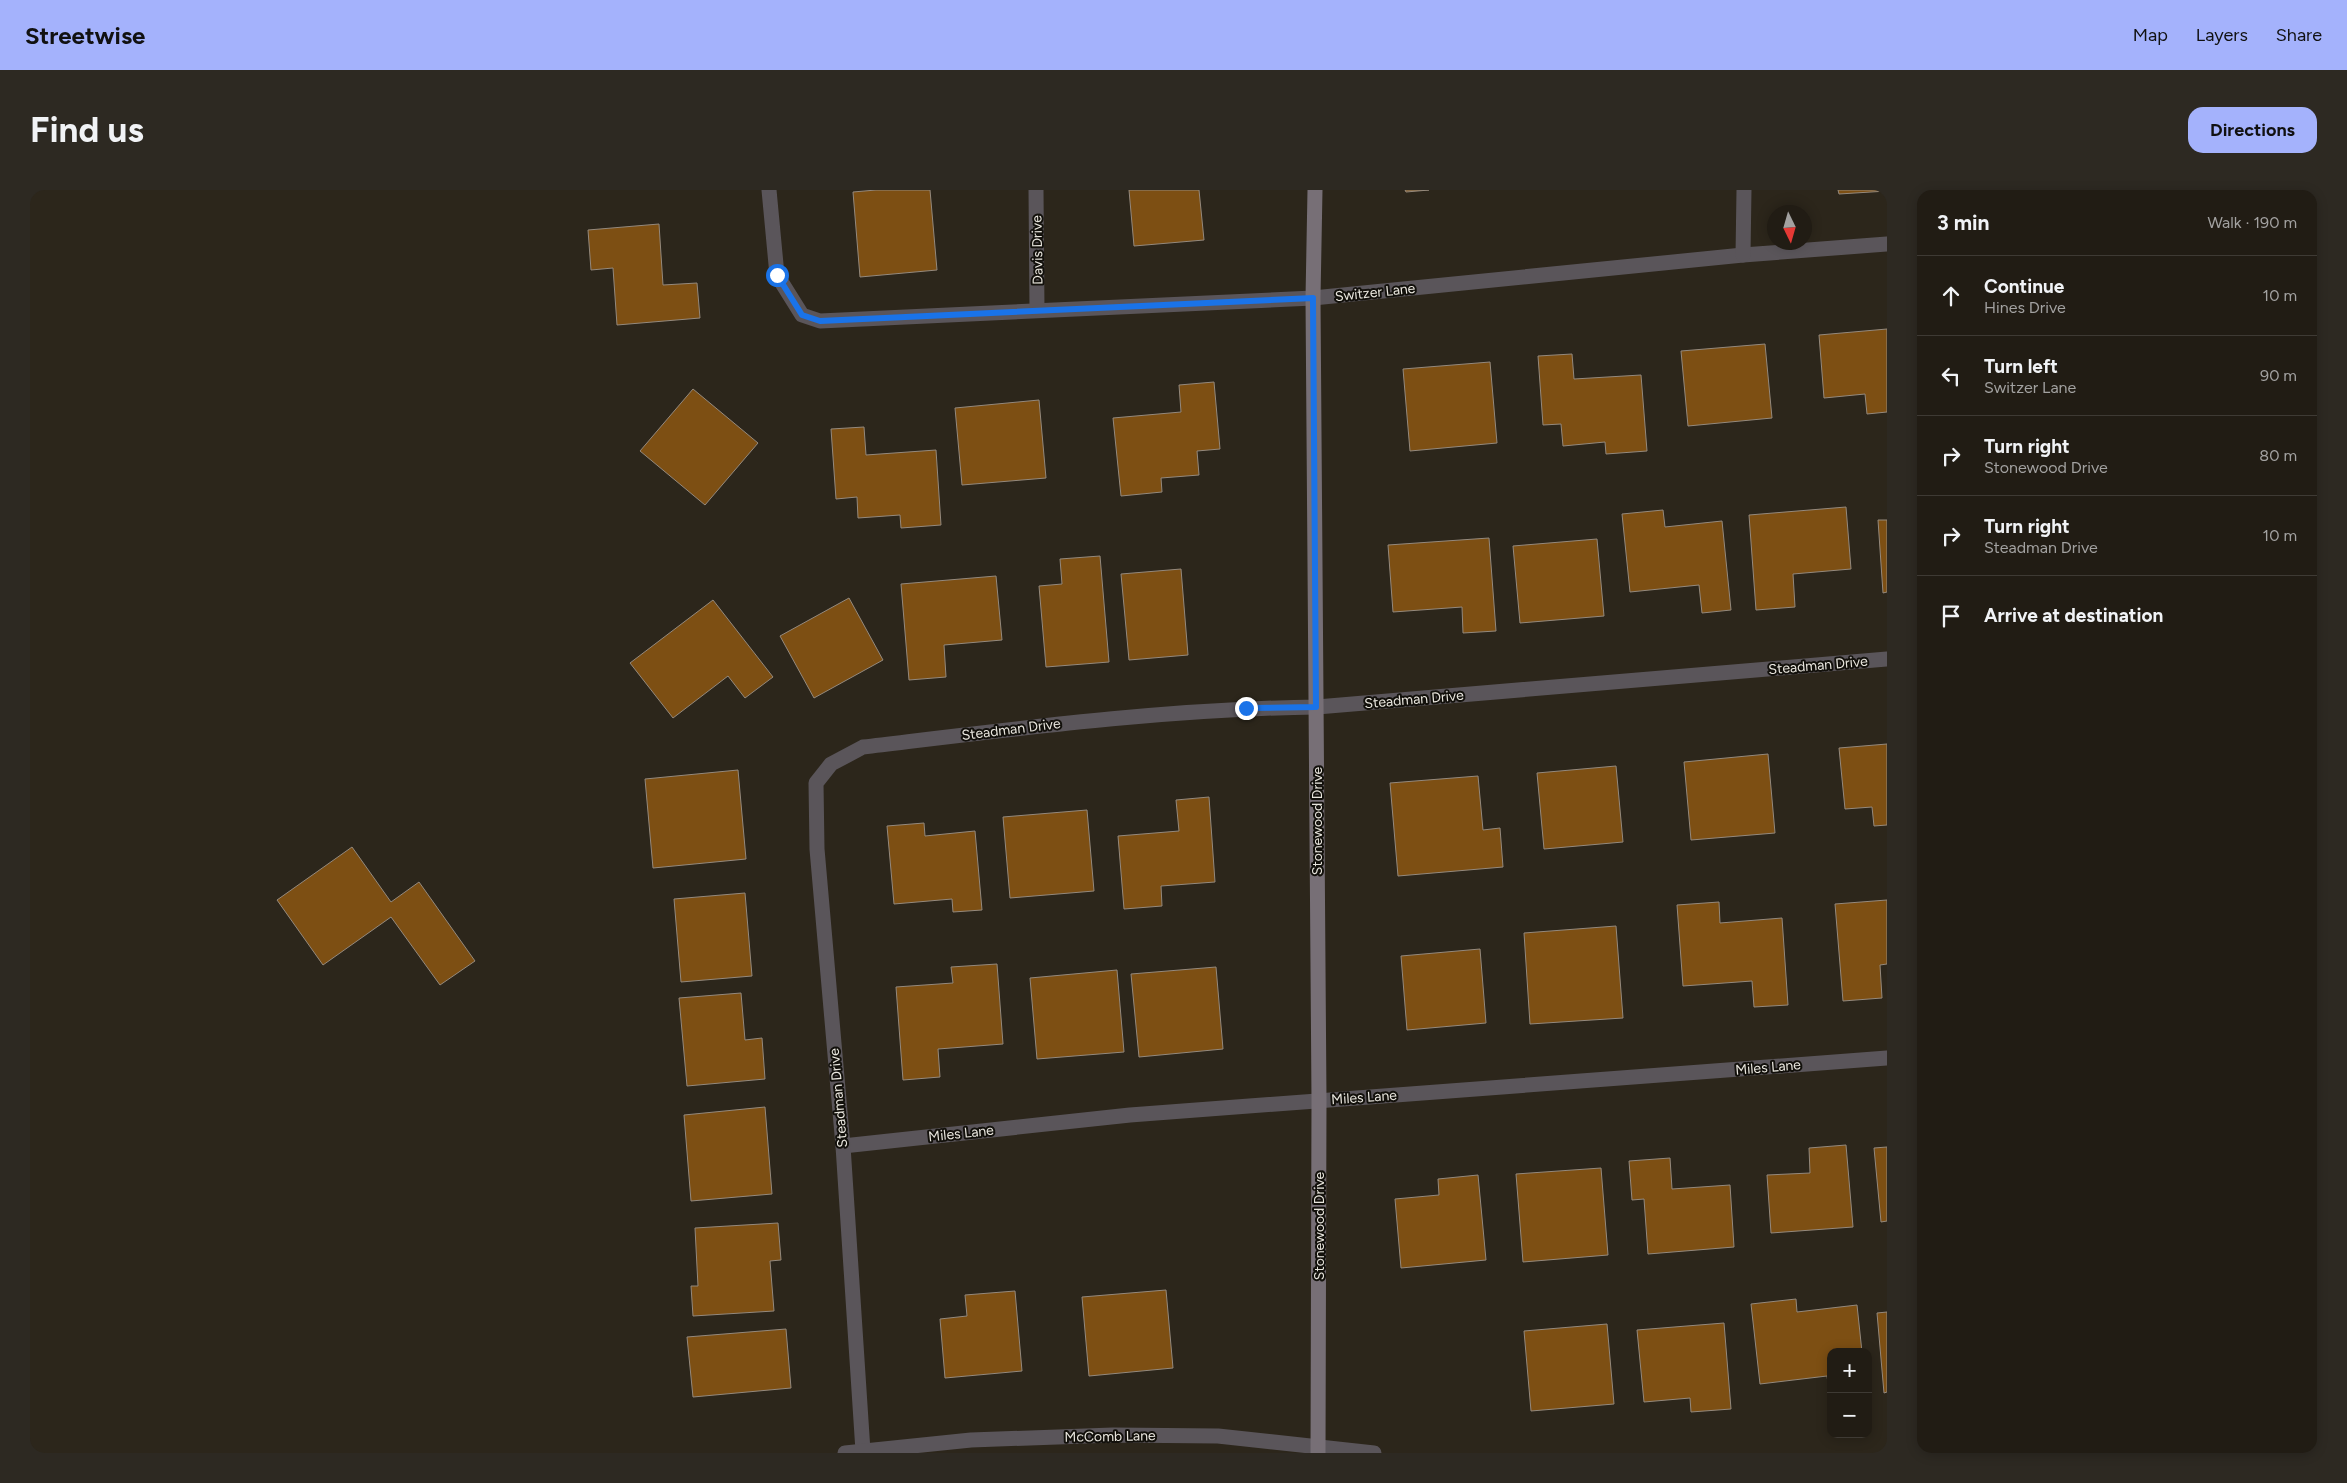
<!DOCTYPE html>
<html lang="en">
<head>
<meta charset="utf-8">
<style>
  body { margin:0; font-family:Figtree,sans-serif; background:#2d2922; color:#f1f3f6 }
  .controls { position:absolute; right:15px; bottom:15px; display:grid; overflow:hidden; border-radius:10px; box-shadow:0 2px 12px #0003 }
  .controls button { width:45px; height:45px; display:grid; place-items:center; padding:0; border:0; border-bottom:1px solid #3e3a34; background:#211c14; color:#f1f3f6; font:25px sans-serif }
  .compass { position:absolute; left:1737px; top:15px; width:45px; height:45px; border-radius:50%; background:#211c14; box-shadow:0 2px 12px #0003; rotate:175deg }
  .stop { position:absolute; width:15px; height:15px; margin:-11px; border:4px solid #1a73e8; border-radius:50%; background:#fff }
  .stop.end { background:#1a73e8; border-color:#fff; box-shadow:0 1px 5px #0008 }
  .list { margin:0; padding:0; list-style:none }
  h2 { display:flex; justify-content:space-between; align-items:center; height:65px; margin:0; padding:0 20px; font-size:21px }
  h2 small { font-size:16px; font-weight:400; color:#a2a1a0 }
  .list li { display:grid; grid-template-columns:32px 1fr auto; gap:15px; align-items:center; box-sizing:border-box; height:80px; padding:0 20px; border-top:1px solid #3e3a34 }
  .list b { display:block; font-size:19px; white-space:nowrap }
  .list p { margin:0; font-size:16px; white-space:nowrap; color:#a2a1a0 }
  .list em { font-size:16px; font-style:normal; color:#a2a1a0 }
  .icon { flex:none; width:28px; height:28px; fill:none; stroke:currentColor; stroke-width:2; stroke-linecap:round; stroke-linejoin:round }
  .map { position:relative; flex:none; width:1857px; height:1263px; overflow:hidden; border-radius:15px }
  header { display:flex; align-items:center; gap:30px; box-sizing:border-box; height:70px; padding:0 25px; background:#a4b2fc; color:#111 }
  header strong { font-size:24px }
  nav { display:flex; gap:28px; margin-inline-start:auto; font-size:18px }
  .intro { display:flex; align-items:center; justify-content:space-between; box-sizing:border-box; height:120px; padding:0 30px }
  h1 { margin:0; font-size:35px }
  .button { padding:12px 22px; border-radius:15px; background:#a4b2fc; color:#111; font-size:18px; font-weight:700 }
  main { display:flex; gap:30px; padding:0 30px }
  aside { flex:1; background:#211c14; border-radius:15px; box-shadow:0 2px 12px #0003 }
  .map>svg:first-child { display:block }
</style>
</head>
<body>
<header>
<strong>Streetwise</strong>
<nav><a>Map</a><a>Layers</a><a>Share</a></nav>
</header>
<div class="intro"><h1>Find us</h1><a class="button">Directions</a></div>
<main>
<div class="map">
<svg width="1857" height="1263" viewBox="0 0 1857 1263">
  <rect width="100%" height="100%" fill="#2c261b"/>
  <g fill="#7d4f13" stroke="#94897d">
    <path d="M846 0H900L907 80 830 87 823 2Z"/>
    <path d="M1099 0H1169L1174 50 1104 56Z"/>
    <path d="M1375 0H1399L1376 2Z"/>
    <path d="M1808 0H1857V1L1809 4Z"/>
    <path d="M629 34 633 95 667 93 670 128 587 135 583 78 561 80 558 40Z"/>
    <path d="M1857 139V222L1837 224 1835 204 1794 208 1789 145Z"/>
    <path d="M1735 154 1742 228 1658 236 1651 161Z"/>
    <path d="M1542 164 1544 189 1611 185 1617 261 1576 264 1575 252 1533 256 1531 234 1513 235 1508 166Z"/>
    <path d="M1460 172 1467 253 1380 261 1373 179Z"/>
    <path d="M1184 192 1190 259 1167 261 1169 285 1131 288 1132 302 1091 306 1083 228 1151 222 1149 195Z"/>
    <path d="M663 199 728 253 675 315 610 261Z"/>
    <path d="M1009 210 1016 288 932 295 925 218Z"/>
    <path d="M834 237 836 265 906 260 911 335 871 338 870 325 828 328 827 307 806 309 801 239Z"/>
    <path d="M1816 317 1821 379 1763 384 1765 417 1726 420 1719 325Z"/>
    <path d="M1633 320 1635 337 1692 331 1701 420 1672 423 1669 395 1600 402 1592 324Z"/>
    <path d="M1848 330H1857V402L1853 403Z"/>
    <path d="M1459 348 1466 441 1433 443 1432 417 1363 422 1358 355Z"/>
    <path d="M1567 349 1574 426 1490 433 1483 356Z"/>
    <path d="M1070 366 1079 472 1016 477 1009 396 1032 394 1030 369Z"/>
    <path d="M1151 379 1158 465 1099 470 1091 384Z"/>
    <path d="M966 386 972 450 914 455 916 487 879 490 871 394Z"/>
    <path d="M819 408 853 470 784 508 750 446Z"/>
    <path d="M683 410 743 487 715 508 698 486 643 528 600 473Z"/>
    <path d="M1857 554V635L1844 636 1842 617 1815 619 1809 558Z"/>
    <path d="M1738 564 1745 643 1661 650 1654 572Z"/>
    <path d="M1586 576 1593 652 1514 659 1507 583Z"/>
    <path d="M708 580 716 669 623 678 615 589Z"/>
    <path d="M1448 586 1453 640 1470 638 1473 677 1368 686 1360 593Z"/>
    <path d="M1179 607 1185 692 1131 696 1132 716 1094 719 1088 646 1149 641 1146 610Z"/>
    <path d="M1057 620 1064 701 980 708 973 627Z"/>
    <path d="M894 633 895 646 945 641 952 720 923 722 922 709 864 714 857 636Z"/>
    <path d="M322 657 361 712 389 692 445 771 410 795 361 727 293 775 247 710Z"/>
    <path d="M715 703 722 786 651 792 644 709Z"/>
    <path d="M1857 710V774L1850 775 1852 808 1813 811 1805 714Z"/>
    <path d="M1689 712 1690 733 1752 728 1758 815 1724 817 1722 791 1653 796 1647 715Z"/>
    <path d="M1586 736 1593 828 1500 834 1494 743Z"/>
    <path d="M1450 759 1456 833 1377 840 1371 766Z"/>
    <path d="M967 774 973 854 908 859 910 887 873 890 866 797 923 793 921 777Z"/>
    <path d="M1186 777 1193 859 1109 867 1101 784Z"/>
    <path d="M1087 780 1094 862 1007 869 1000 788Z"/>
    <path d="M711 803 715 850 732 848 735 889 657 896 649 808Z"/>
    <path d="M735 917 742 1004 661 1011 654 925Z"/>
    <path d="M1816 955 1823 1037 1741 1043 1737 985 1780 983 1779 958Z"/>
    <path d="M1857 957V1031L1851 1032 1844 958Z"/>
    <path d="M1640 968 1642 999 1700 995 1704 1057 1618 1064 1614 1009 1602 1010 1599 971Z"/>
    <path d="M1571 978 1578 1065 1493 1072 1486 984Z"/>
    <path d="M1448 985 1456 1070 1371 1078 1365 1009 1409 1005 1408 989Z"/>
    <path d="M748 1033 751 1070 740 1071 744 1121 663 1126 661 1096H668L665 1038Z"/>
    <path d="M1136 1100 1143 1178 1059 1186 1052 1107Z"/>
    <path d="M985 1101 992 1181 915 1188 910 1129 937 1126 935 1105Z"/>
    <path d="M1766 1109 1767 1122 1827 1115 1832 1162H1801V1215L1797 1186 1730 1194 1721 1114Z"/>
    <path d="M1857 1122V1202L1854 1203 1847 1123Z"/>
    <path d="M1694 1133 1701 1219 1661 1222 1660 1208 1614 1212 1607 1140Z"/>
    <path d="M1577 1134 1584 1214 1501 1221 1494 1141Z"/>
    <path d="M756 1139 761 1198 663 1207 657 1147Z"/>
  </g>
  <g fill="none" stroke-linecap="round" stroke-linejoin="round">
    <g stroke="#5a555a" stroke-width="15">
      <path d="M739 0 747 85 772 125 790 131 1283 108 1713 65 1857 54"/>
      <path d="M1006 0 1007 119"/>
      <path d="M1713 65 1714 0"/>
      <path d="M813 956 1100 925 1857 868"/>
      <path d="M833 1261 813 956 787 659 786 593 801 574 833 557C984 539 1135 519 1287 517L1857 469"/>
      <path d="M815 1263 941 1250 1083 1245 1188 1246 1344 1263"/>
    </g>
    <path stroke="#776f76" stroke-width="15" d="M1285 0 1283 108 1289 910 1288 1263"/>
  </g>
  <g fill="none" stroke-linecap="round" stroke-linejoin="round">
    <path stroke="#1a73e8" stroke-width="6" d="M747 85 772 125 790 131 1283 108 1286 517 1216 518"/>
  </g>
  <g text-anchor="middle" stroke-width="4" stroke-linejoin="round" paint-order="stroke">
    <g font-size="14" fill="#e9e6de" stroke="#12100b">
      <text transform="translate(1007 60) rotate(-91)" y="5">Davis Drive</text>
      <text transform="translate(1345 102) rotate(-6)" y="5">Switzer Lane</text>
      <text transform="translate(1788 475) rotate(-5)" y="5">Steadman Drive</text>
      <text transform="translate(1384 509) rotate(-5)" y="5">Steadman Drive</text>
      <text transform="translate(981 539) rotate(-7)" y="5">Steadman Drive</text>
      <text transform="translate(1287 631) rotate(-90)" y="5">Stonewood Drive</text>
      <text transform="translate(1738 877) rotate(-5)" y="5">Miles Lane</text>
      <text transform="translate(1334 907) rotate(-4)" y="5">Miles Lane</text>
      <text transform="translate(808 908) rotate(-95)" y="5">Steadman Drive</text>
      <text transform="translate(931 943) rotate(-6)" y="5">Miles Lane</text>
      <text transform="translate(1289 1036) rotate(-90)" y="5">Stonewood Drive</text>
      <text transform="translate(1080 1246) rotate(-1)" y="5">McComb Lane</text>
    </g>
  </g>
</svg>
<div class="controls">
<button>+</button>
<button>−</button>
</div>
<svg class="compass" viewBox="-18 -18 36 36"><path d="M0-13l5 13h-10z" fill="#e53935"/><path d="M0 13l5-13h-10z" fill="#a2a1a0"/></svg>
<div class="stop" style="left:747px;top:85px"></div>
<div class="stop end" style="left:1216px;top:518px"></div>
</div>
<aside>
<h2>3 min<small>Walk · 190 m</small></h2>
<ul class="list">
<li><svg class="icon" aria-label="ahead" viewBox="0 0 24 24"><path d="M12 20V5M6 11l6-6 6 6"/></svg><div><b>Continue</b><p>Hines Drive</p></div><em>10 m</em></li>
<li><svg class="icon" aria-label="left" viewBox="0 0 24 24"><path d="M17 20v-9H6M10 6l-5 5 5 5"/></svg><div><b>Turn left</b><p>Switzer Lane</p></div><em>90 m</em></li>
<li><svg class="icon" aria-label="right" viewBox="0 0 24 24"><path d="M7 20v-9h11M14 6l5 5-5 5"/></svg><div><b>Turn right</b><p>Stonewood Drive</p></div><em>80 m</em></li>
<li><svg class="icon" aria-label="right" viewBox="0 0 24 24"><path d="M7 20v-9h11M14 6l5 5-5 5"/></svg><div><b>Turn right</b><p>Steadman Drive</p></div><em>10 m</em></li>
<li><svg class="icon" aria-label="arrive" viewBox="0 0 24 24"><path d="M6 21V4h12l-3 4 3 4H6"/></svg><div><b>Arrive at destination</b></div></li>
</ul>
</aside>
</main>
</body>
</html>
